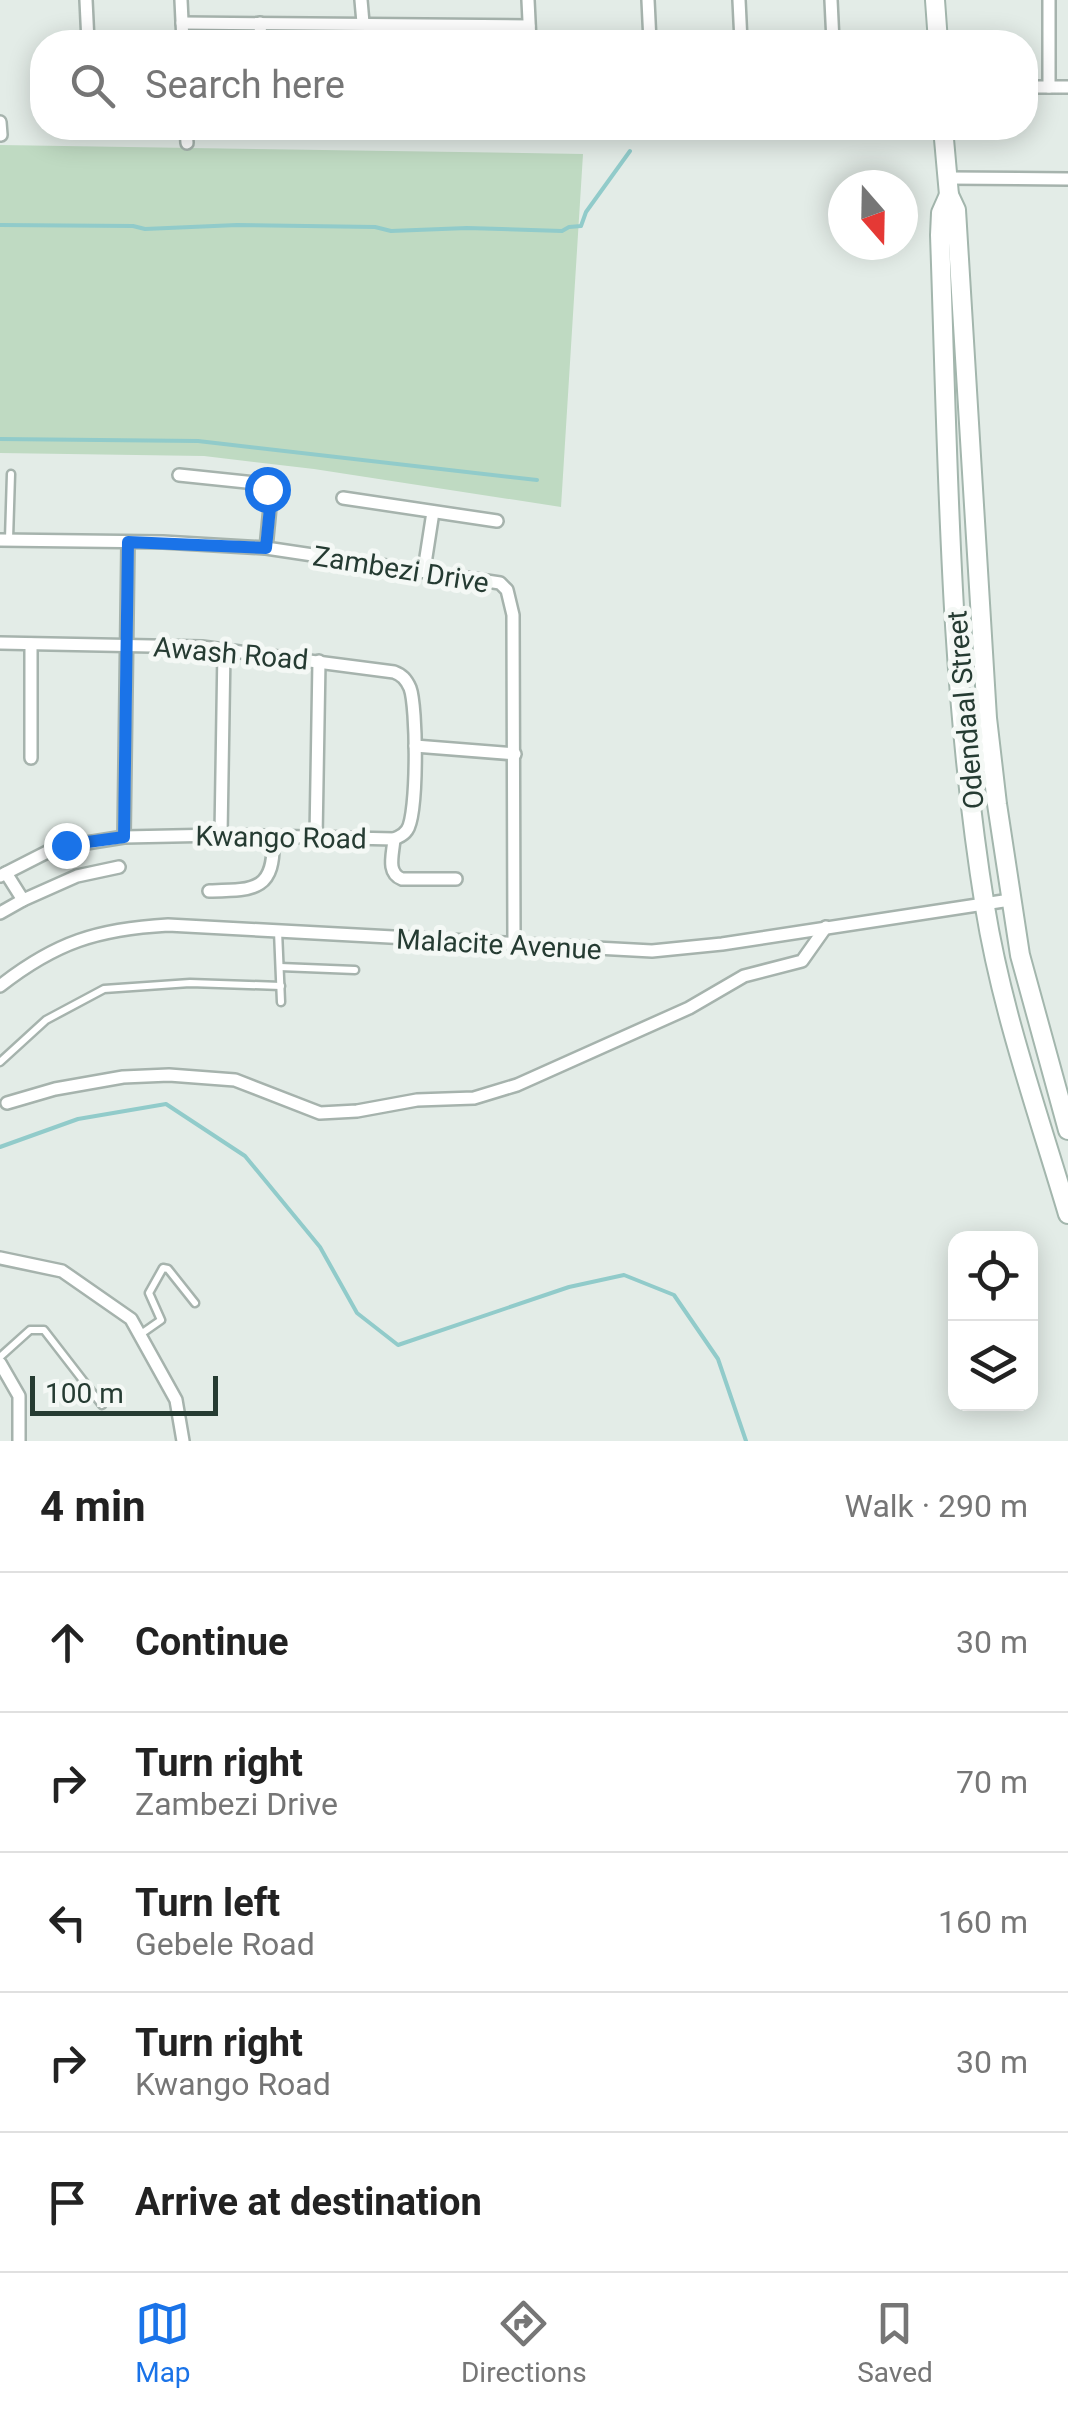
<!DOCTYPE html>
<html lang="en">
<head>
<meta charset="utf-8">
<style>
  body { margin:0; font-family:Roboto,sans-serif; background:#f6f6f6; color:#222 }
  .controls { position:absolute; right:30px; bottom:30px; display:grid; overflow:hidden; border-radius:20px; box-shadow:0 5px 25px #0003 }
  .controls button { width:90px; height:90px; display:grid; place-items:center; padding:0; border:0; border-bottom:2px solid #e0e0e0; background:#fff; color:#222; font:50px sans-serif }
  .compass { position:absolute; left:828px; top:170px; width:90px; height:90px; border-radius:50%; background:#fff; box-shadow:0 5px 25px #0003; rotate:160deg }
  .scale { position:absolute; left:30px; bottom:25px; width:188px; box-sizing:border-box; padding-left:10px; border:5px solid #253b32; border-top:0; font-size:28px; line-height:35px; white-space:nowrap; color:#253b32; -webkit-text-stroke:8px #f4f8f5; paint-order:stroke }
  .stop { position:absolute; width:30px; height:30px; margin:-22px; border:8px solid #1a73e8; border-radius:50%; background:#fff }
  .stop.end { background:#1a73e8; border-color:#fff; box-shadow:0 2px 10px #0008 }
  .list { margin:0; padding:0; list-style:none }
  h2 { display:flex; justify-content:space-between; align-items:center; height:130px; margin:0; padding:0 40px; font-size:42px }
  h2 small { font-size:32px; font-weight:400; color:#767676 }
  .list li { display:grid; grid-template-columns:65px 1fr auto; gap:30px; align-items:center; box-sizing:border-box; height:140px; padding:0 40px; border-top:2px solid #e0e0e0 }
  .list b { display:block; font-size:38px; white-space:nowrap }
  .list p { margin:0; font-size:32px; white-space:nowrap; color:#767676 }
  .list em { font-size:32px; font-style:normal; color:#767676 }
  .icon { flex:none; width:55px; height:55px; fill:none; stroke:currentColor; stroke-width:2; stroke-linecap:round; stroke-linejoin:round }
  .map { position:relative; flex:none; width:1068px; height:1441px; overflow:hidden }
  .search { position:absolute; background:#fff; box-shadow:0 5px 25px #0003; left:30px; right:30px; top:30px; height:110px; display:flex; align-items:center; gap:25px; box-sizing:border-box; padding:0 35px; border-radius:40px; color:#767676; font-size:38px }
  .sheet { height:830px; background:#fff }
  nav { display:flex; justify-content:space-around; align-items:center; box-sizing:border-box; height:140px; border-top:2px solid #e0e0e0; background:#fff; font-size:28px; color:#767676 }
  nav a { display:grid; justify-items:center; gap:5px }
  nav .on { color:#1a73e8 }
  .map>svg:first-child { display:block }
</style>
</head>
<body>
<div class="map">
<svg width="1068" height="1441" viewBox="0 0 1068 1441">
  <rect width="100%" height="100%" fill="#e3ece7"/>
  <path fill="#bfdac2" d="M0 145 583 154 561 507 314 469 204 456 0 453Z"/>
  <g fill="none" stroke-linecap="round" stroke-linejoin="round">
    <g stroke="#91cbca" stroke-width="4">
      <path d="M0 225 133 226 145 229 237 225 375 227 391 231 467 228 562 231 569 227 581 226 586 212 630 151"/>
      <path d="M0 439 198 441 537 480"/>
      <path d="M0 1147 78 1119 166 1104 245 1156 320 1247 357 1313 398 1345 569 1287 624 1275 674 1295 718 1359 746 1441"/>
    </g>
    <defs>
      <g id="lane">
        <path d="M9 539 11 474"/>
        <path d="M278 931 281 1002"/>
        <path d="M280 967 355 970"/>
        <path d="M0 1062 46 1020 104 989 190 983 281 986"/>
        <path d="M141 1334 161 1320 149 1293 163 1268 168 1269 195 1303"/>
        <path d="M0 1357 30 1330H44L102 1405"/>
      </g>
      <g id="street">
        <path d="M86 0 88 42"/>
        <path d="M181 0 183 42"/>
        <path d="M361 0 363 23"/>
        <path d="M528 0 530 42"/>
        <path d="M648 0 650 42"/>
        <path d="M739 0 741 42"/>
        <path d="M831 0 833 42"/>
        <path d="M182 23 529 26"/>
        <path d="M260 23 261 42"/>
        <path d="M1026 87H1068"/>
        <path d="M1049 87V0"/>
        <path d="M0 122 1 135"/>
        <path d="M186 128 187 143"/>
        <path d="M948 178 1068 179"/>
        <path d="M179 475 256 483 267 489 271 497 266 548"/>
        <path d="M343 498 497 521"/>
        <path d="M0 540 163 542 266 548 500 583 507 590 513 615 514 943"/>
        <path d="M424 570 433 512"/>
        <path d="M0 643 202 647 394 672C402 675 406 679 410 688 417 706 418 815 407 830 403 836 400 836 394 839L221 835 124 837 55 848 0 876"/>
        <path d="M415 746 515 754"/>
        <path d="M31 758V644"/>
        <path d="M221 835 224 649"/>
        <path d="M124 837 128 542"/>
        <path d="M316 838 319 661"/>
        <path d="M394 839C393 854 386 873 402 879H456"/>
        <path d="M6 873 23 900 77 876 119 867"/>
        <path d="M209 891C255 890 275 891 273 838"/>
        <path d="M0 913 23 900"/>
        <path d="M0 986C56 942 98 929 168 925L652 951 722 944 1010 900"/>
        <path d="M7 1103 55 1089 123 1077 169 1075 235 1080 320 1113 357 1111 417 1100 474 1098 517 1085 689 1008 744 976 802 961 826 927"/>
        <path d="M0 1258 62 1271 131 1319 176 1400 183 1441"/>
        <path d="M0 1363 19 1396V1441"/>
      </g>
      <g id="secondary">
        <path d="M935 0 938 42"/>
        <path d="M943 128 949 195 956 210 987 718 997 804 1020 955 1068 1130"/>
        <path d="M949 195 941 213 940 235C948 459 949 686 985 907 1002 1012 1038 1113 1068 1214"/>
      </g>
    </defs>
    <use href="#lane" stroke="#a6b3ad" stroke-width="11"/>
    <use href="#street" stroke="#a6b3ad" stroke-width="16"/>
    <use href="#secondary" stroke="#a3b6ad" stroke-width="22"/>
    <use href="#lane" stroke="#fff" stroke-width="6"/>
    <use href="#street" stroke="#fff" stroke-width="11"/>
    <use href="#secondary" stroke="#fff" stroke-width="18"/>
  </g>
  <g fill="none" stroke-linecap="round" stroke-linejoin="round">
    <path stroke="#1a73e8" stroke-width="12" d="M66 845 124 837 128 542 266 548 271 497 267 489"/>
  </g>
  <g text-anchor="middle" stroke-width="10" stroke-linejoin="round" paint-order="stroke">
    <g font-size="28" fill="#253b32" stroke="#f4f8f5">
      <text transform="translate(401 569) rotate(9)" y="10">Zambezi Drive</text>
      <text transform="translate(231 653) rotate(5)" y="10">Awash Road</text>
      <text transform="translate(965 710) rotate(-95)" y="10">Odendaal Street</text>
      <text transform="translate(281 837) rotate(1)" y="10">Kwango Road</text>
      <text transform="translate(499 944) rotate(3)" y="10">Malacite Avenue</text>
    </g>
  </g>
</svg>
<div class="controls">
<button><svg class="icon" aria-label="locate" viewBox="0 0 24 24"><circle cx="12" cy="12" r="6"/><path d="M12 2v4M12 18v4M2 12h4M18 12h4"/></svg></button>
<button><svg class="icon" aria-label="layers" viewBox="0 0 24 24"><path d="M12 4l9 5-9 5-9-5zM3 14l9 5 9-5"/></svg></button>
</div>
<svg class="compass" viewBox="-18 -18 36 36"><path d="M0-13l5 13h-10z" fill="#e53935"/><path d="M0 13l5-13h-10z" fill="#767676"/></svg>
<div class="scale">100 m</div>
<div class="stop" style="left:267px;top:489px"></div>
<div class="stop end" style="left:66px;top:845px"></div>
<div class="search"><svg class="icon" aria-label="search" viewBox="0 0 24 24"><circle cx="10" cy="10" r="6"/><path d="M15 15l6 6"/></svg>Search here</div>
</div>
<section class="sheet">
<h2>4 min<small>Walk · 290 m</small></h2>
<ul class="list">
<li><svg class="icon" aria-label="ahead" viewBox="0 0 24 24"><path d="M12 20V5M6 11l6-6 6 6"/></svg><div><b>Continue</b></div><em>30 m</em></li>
<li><svg class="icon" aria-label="right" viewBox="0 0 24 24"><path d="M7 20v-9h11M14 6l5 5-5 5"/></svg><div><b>Turn right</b><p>Zambezi Drive</p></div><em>70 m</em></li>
<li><svg class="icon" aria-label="left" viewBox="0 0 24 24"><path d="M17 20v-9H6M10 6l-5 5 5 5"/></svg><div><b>Turn left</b><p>Gebele Road</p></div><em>160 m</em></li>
<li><svg class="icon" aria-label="right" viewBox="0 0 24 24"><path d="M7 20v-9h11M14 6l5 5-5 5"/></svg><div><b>Turn right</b><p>Kwango Road</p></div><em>30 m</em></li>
<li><svg class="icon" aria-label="arrive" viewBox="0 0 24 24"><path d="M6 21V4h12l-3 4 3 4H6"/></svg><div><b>Arrive at destination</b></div></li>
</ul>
</section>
<nav>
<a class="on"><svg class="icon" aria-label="map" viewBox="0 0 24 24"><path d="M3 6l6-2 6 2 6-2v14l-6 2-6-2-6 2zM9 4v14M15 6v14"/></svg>Map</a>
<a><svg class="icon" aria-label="directions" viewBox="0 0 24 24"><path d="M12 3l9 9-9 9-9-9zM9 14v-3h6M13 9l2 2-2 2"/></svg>Directions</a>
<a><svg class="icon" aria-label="saved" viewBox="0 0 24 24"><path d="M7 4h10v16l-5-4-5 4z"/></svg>Saved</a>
</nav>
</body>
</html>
